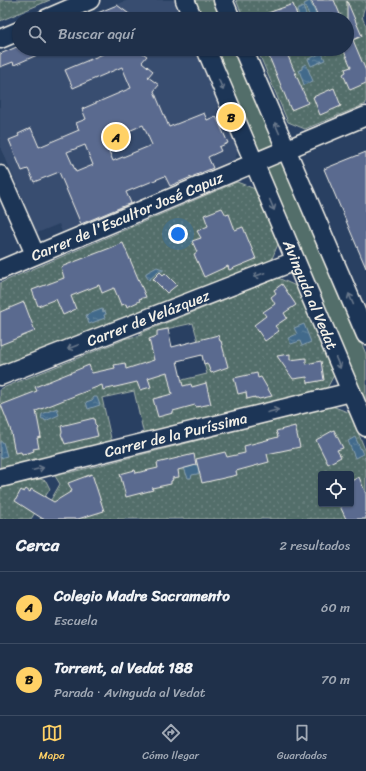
<!DOCTYPE html>
<html lang="es">
<head>
<meta charset="utf-8">
<style>
  body { margin:0; font-family:Sriracha,sans-serif; background:#2c3c54; color:#f1f3f6 }
  .controls { position:absolute; right:12px; bottom:12px; display:grid; overflow:hidden; border-radius:4px; box-shadow:0 1px 3px #0004 }
  .controls button { width:36px; height:36px; display:grid; place-items:center; padding:0; border:0; border-bottom:1px solid #3c4b62; background:#1f304a; color:#f1f3f6; font:20px sans-serif }
  .you { position:absolute; left:178px; top:234px; width:14px; height:14px; margin:-10px; border:3px solid #fff; border-radius:50%; background:#1a73e8; box-shadow:0 0 0 6px #1a73e833 }
  .badge { display:grid; place-items:center; width:26px; height:26px; border-radius:50%; background:#ffd166; color:#111; font-size:13px; font-weight:700 }
  .pin { position:absolute; translate:-50% -50%; border:2px solid #fff; box-shadow:0 1px 4px #0006 }
  .list { margin:0; padding:0; list-style:none }
  h2 { display:flex; justify-content:space-between; align-items:center; height:52px; margin:0; padding:0 16px; font-size:17px }
  h2 small { font-size:13px; font-weight:400; color:#a1a9b5 }
  .list li { display:grid; grid-template-columns:26px 1fr auto; gap:12px; align-items:center; box-sizing:border-box; height:72px; padding:0 16px; border-top:1px solid #3c4b62 }
  .list b { display:block; font-size:15px; white-space:nowrap }
  .list p { margin:0; font-size:13px; white-space:nowrap; color:#a1a9b5 }
  .list em { font-size:13px; font-style:normal; color:#a1a9b5 }
  .icon { flex:none; width:22px; height:22px; fill:none; stroke:currentColor; stroke-width:2; stroke-linecap:round; stroke-linejoin:round }
  .map { position:relative; flex:none; width:366px; height:519px; overflow:hidden }
  .search { position:absolute; background:#1f304a; box-shadow:0 1px 3px #0004; left:12px; right:12px; top:12px; height:44px; display:flex; align-items:center; gap:10px; box-sizing:border-box; padding:0 14px; border-radius:22px; color:#a1a9b5; font-size:15px }
  .sheet { height:196px; background:#1f304a }
  nav { display:flex; justify-content:space-around; align-items:center; box-sizing:border-box; height:56px; border-top:1px solid #3c4b62; background:#1f304a; font-size:11px; color:#a1a9b5 }
  nav a { display:grid; justify-items:center; gap:2px }
  nav .on { color:#ffd166 }
  .map>svg:first-child { display:block }
</style>
</head>
<body>
<div class="map">
<svg width="366" height="519" viewBox="0 0 366 519">
  <defs>
    <pattern id="garden-dots" width="8" height="8" patternUnits="userSpaceOnUse"><rect width="8" height="8" fill="#536e6b"/><path d="M2 2h.1M6 6h.1" fill="none" stroke="#6c8380" stroke-width="1.8" stroke-linecap="round"/></pattern>
    <pattern id="water-ripples" width="26" height="14" patternUnits="userSpaceOnUse"><rect width="26" height="14" fill="#436b8b"/><path d="M2 4q2-2 4 0t4 0M15 11q2-2 4 0t4 0" fill="none" stroke="#5f819b"/></pattern>
  </defs>
  <rect width="100%" height="100%" fill="#294062"/>
  <filter id="ink" filterUnits="userSpaceOnUse"><feTurbulence type="fractalNoise" baseFrequency=".025" numOctaves="2"/><feDisplacementMap in="SourceGraphic" scale="8" xChannelSelector="R" yChannelSelector="G"/><feConvolveMatrix kernelMatrix="1 2 1 2 8 2 1 2 1" color-interpolation-filters="sRGB"/></filter>
  <g filter="url(#ink)">
    <g fill="#384d70">
      <path d="M128 0H175L183 19H83Z"/>
      <path d="M19 49H196L238 150 235 159 62 232 59 224 37 233 0 145V54Z"/>
    </g>
    <g fill="#536e6b" stroke="#a4b0aa">
      <path d="M195 0H216L224 19H203Z"/>
      <path d="M216 49H236L275 145 261 151 258 149Z"/>
      <path d="M283 160 366 354V403L267 170V167Z"/>
    </g>
    <g fill="url(#garden-dots)" stroke="#a4b0aa" fill-rule="evenodd">
      <path d="M0 0H50L0 21Z"/>
      <path d="M236 0H366C366 11 358 14 366 25V104L305 129 288 122 257 49H347V19H244Z"/>
      <path d="M237 182 255 189 278 244 271 261 0 369V283Z"/>
      <path d="M278 278 296 286 334 375 326 390 144 435 134 391 102 398 112 443 0 468V389L123 340V339L142 335 141 333ZM193 323 207 374 174 382 162 330Z"/>
      <path d="M332 406 350 413 366 452V457L364 458 366 462V519H40L60 484 55 476 97 466ZM321 474H351V504H321Z"/>
      <path d="M40 479 46 481 50 489 31 519H0V487Z"/>
    </g>
    <g fill="url(#water-ripples)" stroke="#8aa1b0">
      <path d="M310 1 316 14 310 17 304 4Z"/>
      <path d="M303 7 308 19H300L297 10Z"/>
      <path d="M322 53 325 60 311 66 308 59Z"/>
      <path d="M306 64 313 81 304 85 299 70 302 69V66Z"/>
      <path d="M157 267 163 269V271H159L149 280 146 276V273Z"/>
      <path d="M102 309 103 312 105 311 106 314 104 315 105 318 89 324 86 315Z"/>
      <path d="M304 324 311 342 302 346 300 341 291 344 288 338 297 334 294 328Z"/>
      <path d="M94 397H97L100 405 88 409 86 402 92 400Z"/>
      <path d="M57 408 59 415 45 421 44 419H41L42 414Z"/>
      <path d="M355 437 363 454 355 458 348 441Z"/>
      <path d="M0 442H3L7 456 0 458Z"/>
      <path d="M200 464 202 473 192 475 191 478H188L187 476 184 468Z"/>
    </g>
    <g fill="#5a6b8f" stroke="#f4f1e8" fill-rule="evenodd">
      <path d="M311 0H334L342 19H319Z"/>
      <path d="M347 1 362 36 353 40 366 71V83L350 90 343 74 346 72 345 69 351 67 343 49H347Z"/>
      <path d="M293 4 297 15 294 16 295 19H254V18Z"/>
      <path d="M117 5 136 19H83Z"/>
      <path d="M19 46V49H51L14 65 13 62 0 67V54Z"/>
      <path d="M115 49H137L147 56 142 62 153 71 148 77 159 85 154 91 169 127 204 113 207 120 216 116 228 143 219 147 221 151 208 157 213 168 170 186 165 176 126 192 131 203 81 224 59 172 34 182 28 169 22 171 9 140 19 136 18 134 31 128 39 147 79 130 76 123 86 119 82 109 131 88 122 67 73 88 65 70ZM143 125 152 145 113 161 105 141ZM85 145 93 165 76 172 67 152Z"/>
      <path d="M267 49H285L308 103 291 110 268 54 269 53Z"/>
      <path d="M334 88 341 106 320 115 313 97Z"/>
      <path d="M366 152V268L324 169Z"/>
      <path d="M222 208 226 215 229 214 235 230 243 227 256 259 229 270 228 266 204 277 194 254 197 252 192 241 201 238 197 231 208 226 204 215Z"/>
      <path d="M123 243 146 297 139 299 140 301 127 307 126 304 121 305 114 288 102 293 99 285 71 296 76 309 63 315 56 299 38 306 32 290 64 278 61 267Z"/>
      <path d="M160 272 163 275 165 273 177 285 167 293 153 279Z"/>
      <path d="M282 284 296 305 284 313 287 318 275 326 279 331 265 341 254 325 266 316 263 312 275 304 271 297 276 293 274 290Z"/>
      <path d="M24 302 35 331 0 345V312Z"/>
      <path d="M168 329 172 347 218 335 220 341H221L228 367 211 373 207 363 204 364 202 355 177 361 183 386 191 384 192 387 206 383 211 404 196 407 195 405 173 411V413L158 417 153 399 172 394 167 372 148 378 151 387 140 390 137 382 103 390 102 385 36 411 41 437 37 438 39 448 33 449 34 451 28 453 22 454 21 452 15 453 10 428 1 405 37 391 35 387 89 365 92 373 115 368 114 365 125 363 126 369 154 360 149 339 157 336V331Z"/>
      <path d="M290 354V360L306 358V364L321 361 324 380 308 383 307 377 293 379 277 356Z"/>
      <path d="M257 373 258 378 261 377 272 396 259 399 258 398H255V397L247 399 246 392 238 394 234 378Z"/>
      <path d="M94 418 95 424 97 426 96 428 98 436 65 444 61 434 62 432 61 426Z"/>
      <path d="M295 426 300 447 267 454 269 462 236 471 237 475 202 483 196 459 225 452 227 457 245 453 244 446 278 437 276 431Z"/>
      <path d="M334 430 343 448 337 450 341 457 328 464 316 440Z"/>
      <path d="M194 454 196 465 178 470 179 477 172 478 173 480 171 481V484L152 488 153 490 126 497 120 474 135 470 136 473 158 468 157 463Z"/>
      <path d="M92 474 104 511 78 519H43L15 501 21 490 24 492 26 489 30 492 31 489 54 502 72 491 68 483Z"/>
      <path d="M359 477 366 494V519H346L339 504H351V481Z"/>
    </g>
    <g fill="none" stroke-linecap="round" stroke-linejoin="round">
      <defs>
        <g id="minor">
          <path d="M185 0 193 19"/>
          <path d="M223 0 231 19"/>
          <path d="M46 19 90 0"/>
          <path d="M0 39 19 31"/>
          <path id="s1" d="M206 49 366 427"/>
          <path d="M243 49 366 335"/>
          <path d="M0 175 35 254"/>
          <path id="s2" d="M0 270 366 116"/>
          <path id="s3" d="M0 376 295 261"/>
          <path id="s4" d="M0 478 351 392"/>
        </g>
      </defs>
      <use href="#minor" stroke="#f4f1e8" stroke-width="21"/>
      <use href="#minor" stroke="#1d3557" stroke-width="18"/>
    </g>
    <defs><path id="oneway-shaft" d="M-6 0H5M1.5-3L5.5 0L1.5 3" fill="none" stroke-width="1.6" stroke-linecap="round" stroke-linejoin="round"/></defs>
    <g stroke="#68778a">
      <use href="#oneway-shaft" transform="translate(221 85) rotate(67)"/>
      <use href="#oneway-shaft" transform="translate(277 128) rotate(-113)"/>
      <use href="#oneway-shaft" transform="translate(272 205) rotate(67)"/>
      <use href="#oneway-shaft" transform="translate(259 275) rotate(159)"/>
      <use href="#oneway-shaft" transform="translate(351 299) rotate(-113)"/>
      <use href="#oneway-shaft" transform="translate(73 347) rotate(159)"/>
      <use href="#oneway-shaft" transform="translate(338 363) rotate(67)"/>
      <use href="#oneway-shaft" transform="translate(273 411) rotate(-14)"/>
      <use href="#oneway-shaft" transform="translate(38 469) rotate(-14)"/>
    </g>
  </g>
  <g text-anchor="middle" stroke-width="3" stroke-linejoin="round" paint-order="stroke">
    <g font-size="15" fill="#f4f1e8" stroke="#1d3557">
      <text dy="5" stroke="none"><textPath href="#s2" startOffset="138">Carrer de l'Escultor José Capuz</textPath></text>
      <text dy="5" stroke="none"><textPath href="#s1" startOffset="267">Avinguda al Vedat</textPath></text>
      <text dy="5" stroke="none"><textPath href="#s3" startOffset="159">Carrer de Velázquez</textPath></text>
      <text dy="5" stroke="none"><textPath href="#s4" startOffset="181">Carrer de la Puríssima</textPath></text>
    </g>
  </g>
</svg>
<div class="controls">
<button><svg class="icon" aria-label="locate" viewBox="0 0 24 24"><circle cx="12" cy="12" r="6"/><path d="M12 2v4M12 18v4M2 12h4M18 12h4"/></svg></button>
</div>
<div class="you"></div>
<div class="pin badge" style="left:116px;top:137px">A</div>
<div class="pin badge" style="left:231px;top:117px">B</div>
<div class="search"><svg class="icon" aria-label="search" viewBox="0 0 24 24"><circle cx="10" cy="10" r="6"/><path d="M15 15l6 6"/></svg>Buscar aquí</div>
</div>
<section class="sheet">
<h2>Cerca<small>2 resultados</small></h2>
<ul class="list">
<li><span class="badge">A</span><div><b>Colegio Madre Sacramento</b><p>Escuela</p></div><em>60 m</em></li>
<li><span class="badge">B</span><div><b>Torrent, al Vedat 188</b><p>Parada · Avinguda al Vedat</p></div><em>70 m</em></li>
</ul>
</section>
<nav>
<a class="on"><svg class="icon" aria-label="map" viewBox="0 0 24 24"><path d="M3 6l6-2 6 2 6-2v14l-6 2-6-2-6 2zM9 4v14M15 6v14"/></svg>Mapa</a>
<a><svg class="icon" aria-label="directions" viewBox="0 0 24 24"><path d="M12 3l9 9-9 9-9-9zM9 14v-3h6M13 9l2 2-2 2"/></svg>Cómo llegar</a>
<a><svg class="icon" aria-label="saved" viewBox="0 0 24 24"><path d="M7 4h10v16l-5-4-5 4z"/></svg>Guardados</a>
</nav>
</body>
</html>
